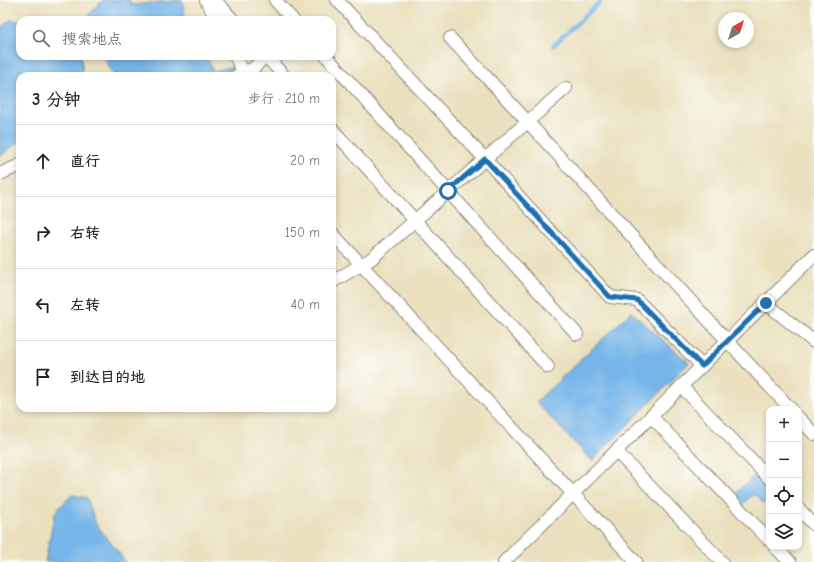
<!DOCTYPE html>
<html lang="zh">
<head>
<meta charset="utf-8">
<style>
  body { margin:0; font-family:"Comic Neue","LXGW WenKai TC",sans-serif; background:#f6f6f6; color:#222 }
  .controls { position:absolute; right:12px; bottom:12px; display:grid; overflow:hidden; border-radius:8px; box-shadow:0 2px 6px #0003 }
  .controls button { width:36px; height:36px; display:grid; place-items:center; padding:0; border:0; border-bottom:1px solid #e0e0e0; background:#fff; color:#222; font:20px sans-serif }
  .compass { position:absolute; left:718px; top:12px; width:36px; height:36px; border-radius:50%; background:#fff; box-shadow:0 2px 6px #0003; rotate:39deg }
  .stop { position:absolute; width:12px; height:12px; margin:-9px; border:3px solid #1f6fb2; border-radius:50%; background:#fff }
  .stop.end { background:#1f6fb2; border-color:#fff; box-shadow:0 1px 4px #0008 }
  .list { margin:0; padding:0; list-style:none }
  h2 { display:flex; justify-content:space-between; align-items:center; height:52px; margin:0; padding:0 16px; font-size:17px }
  h2 small { font-size:13px; font-weight:400; color:#767676 }
  .list li { display:grid; grid-template-columns:26px 1fr auto; gap:12px; align-items:center; box-sizing:border-box; height:72px; padding:0 16px; border-top:1px solid #e0e0e0 }
  .list b { display:block; font-size:15px; white-space:nowrap }
  .list em { font-size:13px; font-style:normal; color:#767676 }
  .icon { flex:none; width:22px; height:22px; fill:none; stroke:currentColor; stroke-width:2; stroke-linecap:round; stroke-linejoin:round }
  .map { position:relative; flex:none; width:814px; height:562px; overflow:hidden }
  .search { position:absolute; background:#fff; box-shadow:0 2px 6px #0003; left:16px; top:16px; width:320px; height:44px; display:flex; align-items:center; gap:10px; box-sizing:border-box; padding:0 14px; border-radius:12px; color:#767676; font-size:15px }
  .panel { position:absolute; background:#fff; box-shadow:0 2px 6px #0003; left:16px; top:72px; width:320px; height:340px; border-radius:12px }
  .map>svg:first-child { display:block }
</style>
</head>
<body>
<div class="map">
<svg width="814" height="562" viewBox="0 0 814 562">
  <rect width="100%" height="100%" fill="#fdfcf7"/>
  <filter id="ink" filterUnits="userSpaceOnUse"><feTurbulence type="fractalNoise" baseFrequency=".025" numOctaves="2"/><feDisplacementMap in="SourceGraphic" scale="8" xChannelSelector="R" yChannelSelector="G"/><feConvolveMatrix kernelMatrix="1 2 1 2 8 2 1 2 1" color-interpolation-filters="sRGB"/></filter>
  <filter id="wash" filterUnits="userSpaceOnUse"><feTurbulence type="fractalNoise" baseFrequency=".012" numOctaves="4" result="noise"/><feDisplacementMap in="SourceGraphic" scale="16" xChannelSelector="R" yChannelSelector="G"/><feGaussianBlur stdDeviation="0.9" result="paint"/><feColorMatrix in="noise" values="0 0 0 0 0 0 0 0 0 0 0 0 0 0 0 0 0 1.4 0 .05"/><feComposite in="paint" operator="in"/></filter>
  <g filter="url(#wash)">
    <rect width="100%" height="100%" fill="#eae0bd"/>
    <g fill="#75b5e9" stroke="#50708a">
      <path d="M103 0H130L132 5 182 0 186 20H84Z"/>
      <path d="M10 20 20 21V56H81L83 76H20V140L0 157V28Z"/>
      <path d="M103 56H207L213 71 234 66 239 76H114Z"/>
      <path d="M631 312 689 363 592 461 536 402Z"/>
      <path d="M755 475 769 490V499L764 504 754 494 742 504 734 495Z"/>
      <path d="M72 495 87 498 96 524 126 562H45L55 512Z"/>
    </g>
    <g fill="none" stroke-linecap="round" stroke-linejoin="round">
      <path stroke="#75b5e9" stroke-width="4" d="M553 46 602 0"/>
    </g>
  </g>
  <g filter="url(#ink)">
    <g fill="none" stroke-linecap="round" stroke-linejoin="round">
      <defs>
        <g id="street">
          <path d="M206 0 217 20"/>
          <path d="M215 0 233 20"/>
          <path d="M275 0 293 20"/>
          <path d="M337 0 485 159 610 297 637 300 702 366"/>
          <path d="M450 38C565 160 675 287 791 409"/>
          <path d="M235 56 246 76"/>
          <path d="M266 56 284 76"/>
          <path d="M326 56 577 334"/>
          <path d="M236 76 254 68 265 56"/>
          <path d="M332 129 548 367"/>
          <path d="M0 174 20 165"/>
          <path d="M332 233 636 562"/>
          <path d="M332 282 371 259 566 88"/>
          <path d="M766 303 814 342"/>
          <path d="M681 386 769 478"/>
          <path d="M651 416 769 540"/>
          <path d="M799 418 814 434"/>
          <path d="M616 451 722 562"/>
          <path d="M799 509 814 525"/>
          <path d="M775 547 790 562"/>
          <path d="M504 562 814 255"/>
        </g>
      </defs>
      <use href="#street" stroke="#8a8674" stroke-width="14"/>
      <use href="#street" stroke="#fff" stroke-width="12"/>
    </g>
  </g>
  <g fill="none" stroke-linecap="round" stroke-linejoin="round" filter="url(#ink)">
    <path stroke="#1f6fb2" stroke-width="5" d="M448 191 485 159 610 297 637 300 702 366 766 303"/>
  </g>
</svg>
<div class="controls">
<button>+</button>
<button>−</button>
<button><svg class="icon" aria-label="locate" viewBox="0 0 24 24"><circle cx="12" cy="12" r="6"/><path d="M12 2v4M12 18v4M2 12h4M18 12h4"/></svg></button>
<button><svg class="icon" aria-label="layers" viewBox="0 0 24 24"><path d="M12 4l9 5-9 5-9-5zM3 14l9 5 9-5"/></svg></button>
</div>
<svg class="compass" viewBox="-18 -18 36 36"><path d="M0-13l5 13h-10z" fill="#e53935"/><path d="M0 13l5-13h-10z" fill="#767676"/></svg>
<div class="stop" style="left:448px;top:191px"></div>
<div class="stop end" style="left:766px;top:303px"></div>
<div class="search"><svg class="icon" aria-label="search" viewBox="0 0 24 24"><circle cx="10" cy="10" r="6"/><path d="M15 15l6 6"/></svg>搜索地点</div>
<section class="panel">
<h2>3 分钟<small>步行 · 210 m</small></h2>
<ul class="list">
<li><svg class="icon" aria-label="ahead" viewBox="0 0 24 24"><path d="M12 20V5M6 11l6-6 6 6"/></svg><div><b>直行</b></div><em>20 m</em></li>
<li><svg class="icon" aria-label="right" viewBox="0 0 24 24"><path d="M7 20v-9h11M14 6l5 5-5 5"/></svg><div><b>右转</b></div><em>150 m</em></li>
<li><svg class="icon" aria-label="left" viewBox="0 0 24 24"><path d="M17 20v-9H6M10 6l-5 5 5 5"/></svg><div><b>左转</b></div><em>40 m</em></li>
<li><svg class="icon" aria-label="arrive" viewBox="0 0 24 24"><path d="M6 21V4h12l-3 4 3 4H6"/></svg><div><b>到达目的地</b></div></li>
</ul>
</section>
</div>
</body>
</html>
